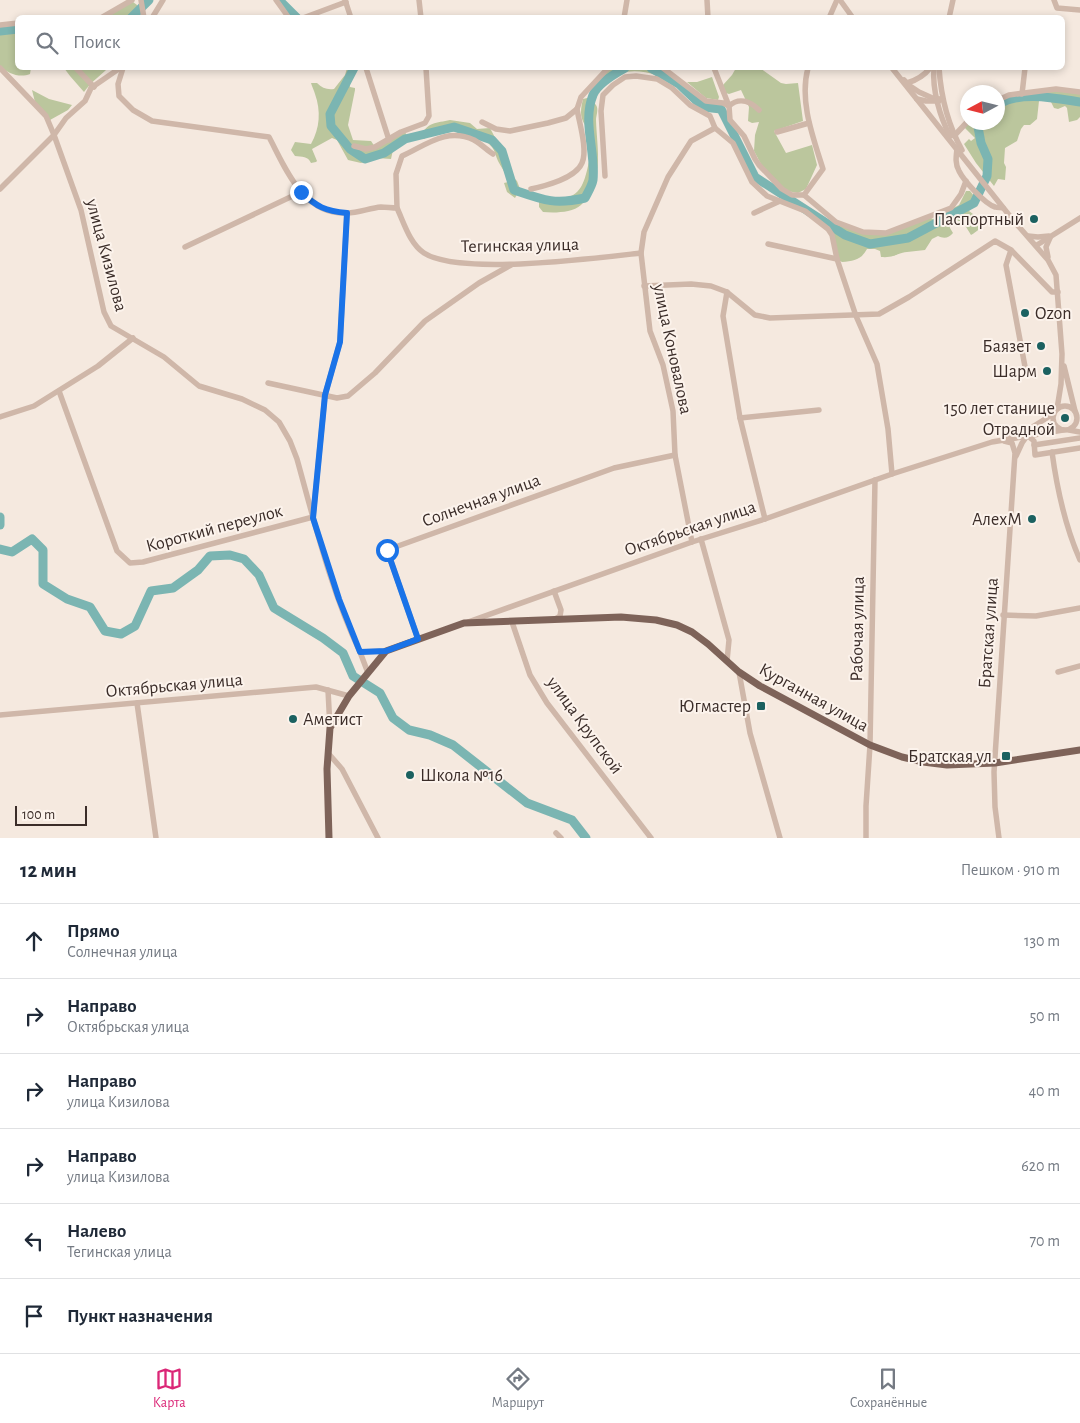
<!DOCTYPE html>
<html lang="ru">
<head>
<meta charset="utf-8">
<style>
  body { margin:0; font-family:"Alegreya Sans",sans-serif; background:#f2f2f3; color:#1f2937 }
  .compass { position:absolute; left:960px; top:85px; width:45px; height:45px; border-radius:50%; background:#fff; box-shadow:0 2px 8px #0003; rotate:263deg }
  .scale { position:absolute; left:15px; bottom:12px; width:72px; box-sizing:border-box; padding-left:5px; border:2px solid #3b2d29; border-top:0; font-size:14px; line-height:18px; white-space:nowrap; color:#3b2d29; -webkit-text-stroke:4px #fcf3ec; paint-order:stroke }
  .stop { position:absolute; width:15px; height:15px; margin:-11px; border:4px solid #1a73e8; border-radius:50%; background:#fff }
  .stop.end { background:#1a73e8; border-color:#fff; box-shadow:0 1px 5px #0008 }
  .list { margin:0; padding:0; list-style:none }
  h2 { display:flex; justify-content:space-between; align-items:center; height:65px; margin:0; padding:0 20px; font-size:21px }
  h2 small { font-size:16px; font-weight:400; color:#747a83 }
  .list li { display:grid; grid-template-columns:32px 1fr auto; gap:15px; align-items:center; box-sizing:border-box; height:75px; padding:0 20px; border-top:1px solid #e0e1e3 }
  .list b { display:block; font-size:19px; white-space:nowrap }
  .list p { margin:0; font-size:16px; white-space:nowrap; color:#747a83 }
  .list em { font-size:16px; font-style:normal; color:#747a83 }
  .icon { flex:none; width:28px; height:28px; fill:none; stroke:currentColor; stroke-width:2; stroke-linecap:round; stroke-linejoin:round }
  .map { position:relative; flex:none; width:1080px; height:838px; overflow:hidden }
  .search { position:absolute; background:#fff; box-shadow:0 2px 8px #0003; left:15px; right:15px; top:15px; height:55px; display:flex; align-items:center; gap:12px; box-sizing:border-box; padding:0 18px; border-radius:8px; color:#747a83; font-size:19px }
  .sheet { height:515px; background:#fff }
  nav { display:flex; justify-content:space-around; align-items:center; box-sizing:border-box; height:70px; border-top:1px solid #e0e1e3; background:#fff; font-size:14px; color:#747a83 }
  nav a { display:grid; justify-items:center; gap:2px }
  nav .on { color:#db2777 }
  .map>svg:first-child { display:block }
</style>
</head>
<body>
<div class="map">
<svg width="1080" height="838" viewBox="0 0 1080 838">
  <rect width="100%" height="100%" fill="#f5e9df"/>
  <g fill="#bbc69d">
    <path d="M133 2 137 5 139 17 101 18Z"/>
    <path d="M17 23 18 68H31L30 74C20 78 8 74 0 66V25Z"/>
    <path d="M64 68H108C100 76 91 82 84 92L70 76Z"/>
    <path d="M347 68H356L349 82 350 87 355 88V90L348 125 353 140 371 141 375 147 405 132 407 136 404 143 393 150 391 159 377 158 361 163 348 160 337 140 332 138 312 149 317 161 316 162 311 163C308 156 302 157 295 156L291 150 295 142 311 144C320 128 321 111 315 94 314 90 312 87 311 83H317C322 88 327 90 334 89L345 75Z"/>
    <path d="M610 68H659L657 75C638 70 623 68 608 82 603 86 601 90 595 93L592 86Z"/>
    <path d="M736 68H760L781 83 786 84 798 83 803 121 774 131 786 153 812 145 817 165 806 189 798 193 787 191 762 166 754 151 755 135 759 122 752 123 748 121 749 107 741 90 729 94 726 93 723 85 732 75Z"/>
    <path d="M712 77 719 97 718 100 706 98 687 82H697Z"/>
    <path d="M1056 89 1080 93V117L1077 120 1069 122 1067 108 1065 106 1058 109 1054 108 1050 100 1044 97 1039 101 1037 119 1030 125H1024L1021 129 1017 141 1005 148 1004 163 1006 167 1005 180 998 179 994 186 976 163 964 144 969 139 971 141 975 138 963 126 968 122H998V100Z"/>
    <path d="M32 90 49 99 72 105 68 110 50 120 35 102Z"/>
    <path d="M587 98C590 100 594 102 596 105 599 109 596 116 596 120 597 150 605 183 581 205 572 213 554 213 543 212L539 207V202L542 197C548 197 557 199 561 199 581 196 584 183 588 166 590 156 597 153 594 141 593 134 588 131 585 125 579 116 581 108 583 99Z"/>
    <path d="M450 120 470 123 477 129 490 128 502 151 508 172 517 181 520 189 515 198 507 192 504 183 508 182C507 174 502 169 498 161 496 157 495 151 492 147 478 129 442 127 424 139L421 137C426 122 437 123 450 120Z"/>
    <path d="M966 191H970L978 201 969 211 981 220C982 228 978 231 971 235L963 222 954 220 949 223 950 228 953 233C949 238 944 239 938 236L932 239 925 250C919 251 913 251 907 252 896 253 896 258 881 257L880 251 875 249H867C861 260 854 261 842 262L837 259 828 229 836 222 863 232 887 233 929 217 933 219 959 205Z"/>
  </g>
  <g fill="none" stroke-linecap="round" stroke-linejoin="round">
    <g stroke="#7bb5b2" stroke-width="9">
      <path d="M279 0 297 18"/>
      <path d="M131 18 149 0"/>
      <path d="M0 31 18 29"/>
      <path d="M354 68 330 114 331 126 350 149 365 159 384 153 405 139 454 127 492 140 502 151 514 190C543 200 554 205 585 198 588 192 592 186 593 180 596 152 582 122 593 95 597 84 616 73 625 68"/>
      <path d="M651 68 679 84 703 107 721 109 755 177 845 235 870 244 908 238 974 203 987 176 988 159 981 143 978 127 980 122"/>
      <path d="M998 104C1022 91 1054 98 1080 102"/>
      <path d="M0 517V525"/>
      <path d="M0 549 12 552 32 539 43 550V584L67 599 90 607 105 631 121 634 135 626 151 591 173 588 198 570 210 556 230 555 244 559 259 575 274 608 323 638 343 653 353 676 380 693 393 718 409 730 430 735 453 745 527 803 572 820 586 838"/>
    </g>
    <g stroke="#cfb7a9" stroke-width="5.5">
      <path d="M141 0 144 18"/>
      <path d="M276 0 289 18"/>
      <path d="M345 0 351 18"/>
      <path d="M419 0 421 18"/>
      <path d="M707 0 708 18"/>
      <path d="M840 0 853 18"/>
      <path d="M1054 0 1057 8 1080 10"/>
      <path d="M101 18 132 0"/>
      <path d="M152 18 163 0"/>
      <path d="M303 18 346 2"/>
      <path d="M624 18 627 0"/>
      <path d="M829 18 837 0"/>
      <path d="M949 18 953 0"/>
      <path d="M0 25 18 23"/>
      <path d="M0 68 46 116 54 135 81 210 104 312 111 326 164 357 199 386 242 399 265 410 279 422 290 441 297 459C315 524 331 591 360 652L386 651"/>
      <path d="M76 68 94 87"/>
      <path d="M123 68 118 84 119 96 133 110 152 121 269 137C286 169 303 215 347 213 358 213 370 208 381 207 386 207 392 208 397 208 404 223 410 244 424 253 459 276 597 258 641 253"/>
      <path d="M366 68 389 140"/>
      <path d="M663 68 706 101 723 103 729 106 714 68"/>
      <path d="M892 68 1013 220 1048 260 1056 275 1062 354 1061 384 1057 409"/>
      <path d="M934 68C932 90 940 117 950 136"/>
      <path d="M939 68C941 97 948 125 962 150"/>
      <path d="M904 80 907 83C917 80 924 76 930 68"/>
      <path d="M910 86 919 92 939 101"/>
      <path d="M1022 94 1025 68"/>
      <path d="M917 99 926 101H937L939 99"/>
      <path d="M998 100 1009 95 1056 89 1080 92"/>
      <path d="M759 110C750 101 739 97 729 106L730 120 744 136 755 159 759 165 782 189 792 195H804L823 169C813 137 799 101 808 68"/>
      <path d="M482 122 496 129 510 131 548 123 566 118 577 109 581 97 608 68"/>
      <path d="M777 132 809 123"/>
      <path d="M954 136 968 121"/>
      <path d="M354 146 366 149 375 147 401 132 425 123 429 116 426 68"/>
      <path d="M957 149C956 157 955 164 959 171 964 181 985 204 995 207 998 208 1001 207 1003 208"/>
      <path d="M605 176 601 111 603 95 613 85 625 77 636 76 657 79 672 88 690 105 710 116 715 128 733 143 752 182 767 196 805 211 828 229 832 235 837 259 856 316 877 364 888 429 892 474"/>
      <path d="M0 189 54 135 66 118 85 101 91 88 120 68"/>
      <path d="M531 189C545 186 576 178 582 163 588 150 579 122 577 109"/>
      <path d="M804 195 836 222 863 232 886 233 951 208 961 194 966 181"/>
      <path d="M397 208 396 174 402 156C426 145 447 127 474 140 481 144 487 150 493 154"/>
      <path d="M754 213 780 201"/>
      <path d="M1028 236 1038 237 1049 236"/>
      <path d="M768 244 837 259"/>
      <path d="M1037 245 1080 218"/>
      <path d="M185 247 301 192"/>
      <path d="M1011 250 1006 265 1026 372"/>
      <path d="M1048 257 1046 247 1050 238"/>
      <path d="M644 286 691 284 711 286 727 292 755 315 770 318 879 314 909 297 995 241 1011 250 1052 292H1058"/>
      <path d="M727 292 723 316 740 418 765 519"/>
      <path d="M1064 366 1075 411"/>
      <path d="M268 383 337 398 348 396 375 373 425 321 479 283 511 265"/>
      <path d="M59 391 117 551 130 563 143 562 313 517 325 395 340 342 347 213"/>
      <circle cx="1065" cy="418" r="12"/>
      <path d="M0 417 34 406 98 366 133 338"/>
      <path d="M740 418 819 410"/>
      <path d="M1069 430 1080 432"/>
      <path d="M1028 436 1034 441 1035 455 1080 448"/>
      <path d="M1006 437 1034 426 1053 414"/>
      <path d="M1034 445 1080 438"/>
      <path d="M1052 452C1057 489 1065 526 1080 560"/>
      <path d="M1016 456 1022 443 1027 436"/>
      <path d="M701 539 729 640 727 661"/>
      <path d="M692 542 675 455 673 411 663 365 650 331 641 253 644 232 668 177 691 141 715 128"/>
      <path d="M554 591 561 610 560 616 555 619"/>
      <path d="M1003 615 1036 616 1080 608"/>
      <path d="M468 622 692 542 765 519 892 474 992 442 1063 430"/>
      <path d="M512 622 530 675 547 703 651 838"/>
      <path d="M418 639 387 550 614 468 675 455"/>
      <path d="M360 652 368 673"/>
      <path d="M739 672 750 733 780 838"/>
      <path d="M1058 672 1080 666"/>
      <path d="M328 690 330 728"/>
      <path d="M137 703 156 838"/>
      <path d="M0 715 316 687 349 696"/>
      <path d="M328 753 342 769 378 838"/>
      <path d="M556 833 561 838"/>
      <path d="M866 838V806L870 745 875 480"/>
      <path d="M999 838 995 807 994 772 1015 453 1012 443 1004 441"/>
    </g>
    <path stroke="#7e6359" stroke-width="7" d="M329 838 327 769 330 728 349 696 386 651 464 623 621 617 656 620 677 625 692 632 708 644 739 672 760 686 870 745 902 757 923 762 947 765 995 763 1080 750"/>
  </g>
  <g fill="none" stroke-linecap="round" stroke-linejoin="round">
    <path stroke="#1a73e8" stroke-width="6" d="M301 192C317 207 325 211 347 213L340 342 325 395 313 518 339 599 360 652 386 651 418 639 387 550"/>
  </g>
  <g fill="#1b6160" stroke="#fcf3ec" stroke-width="2">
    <circle cx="1034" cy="219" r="5"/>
    <circle cx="1025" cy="313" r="5"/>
    <circle cx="1041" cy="346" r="5"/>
    <circle cx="1047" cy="371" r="5"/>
    <circle cx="1065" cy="418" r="5"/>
    <circle cx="1032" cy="519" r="5"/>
    <rect x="756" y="701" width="10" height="10" rx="2.5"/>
    <circle cx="293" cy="719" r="5"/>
    <rect x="1001" y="751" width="10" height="10" rx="2.5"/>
    <circle cx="410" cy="775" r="5"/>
  </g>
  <g text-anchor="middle" stroke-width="4" stroke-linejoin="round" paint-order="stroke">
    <g font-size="18" fill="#3b2d29" stroke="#fcf3ec" text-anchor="end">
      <text x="1024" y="225">Паспортный</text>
      <text x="1035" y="319" text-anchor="start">Ozon</text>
      <text x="1031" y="352">Баязет</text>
      <text x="1037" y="377">Шарм</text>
      <text x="1055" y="414">150 лет станице<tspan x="1055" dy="21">Отрадной</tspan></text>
      <text x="1022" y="525">АлехМ</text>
      <text x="751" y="712">Югмастер</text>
      <text x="303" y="725" text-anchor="start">Аметист</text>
      <text x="996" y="762">Братская ул.</text>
      <text x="420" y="781" text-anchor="start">Школа №16</text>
    </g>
    <g font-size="18" fill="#3b2d29" stroke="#fcf3ec">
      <text transform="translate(520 245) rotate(-1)" y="6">Тегинская улица</text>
      <text transform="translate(107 255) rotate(75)" y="6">улица Кизилова</text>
      <text transform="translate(673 349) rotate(78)" y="6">улица Коновалова</text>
      <text transform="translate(481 500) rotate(-20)" y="6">Солнечная улица</text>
      <text transform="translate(214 528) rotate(-15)" y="6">Короткий переулок</text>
      <text transform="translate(690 528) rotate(-19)" y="6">Октябрьская улица</text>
      <text transform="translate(857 629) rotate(-89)" y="6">Рабочая улица</text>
      <text transform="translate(988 633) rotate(-86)" y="6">Братская улица</text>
      <text transform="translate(174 685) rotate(-5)" y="6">Октябрьская улица</text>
      <text transform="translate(814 697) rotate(29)" y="6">Курганная улица</text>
      <text transform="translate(585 725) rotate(54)" y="6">улица Крупской</text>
    </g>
  </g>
</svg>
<svg class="compass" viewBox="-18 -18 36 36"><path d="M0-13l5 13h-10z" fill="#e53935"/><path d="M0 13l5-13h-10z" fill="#747a83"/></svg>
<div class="scale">100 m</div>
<div class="stop" style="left:387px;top:550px"></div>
<div class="stop end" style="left:301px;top:192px"></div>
<div class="search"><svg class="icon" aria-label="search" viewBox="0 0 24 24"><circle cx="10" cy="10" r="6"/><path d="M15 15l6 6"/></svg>Поиск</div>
</div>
<section class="sheet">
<h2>12 мин<small>Пешком · 910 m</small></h2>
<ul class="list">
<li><svg class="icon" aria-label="ahead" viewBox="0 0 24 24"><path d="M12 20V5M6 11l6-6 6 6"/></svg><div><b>Прямо</b><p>Солнечная улица</p></div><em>130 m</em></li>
<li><svg class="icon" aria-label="right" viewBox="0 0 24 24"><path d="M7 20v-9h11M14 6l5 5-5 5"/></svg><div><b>Направо</b><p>Октябрьская улица</p></div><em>50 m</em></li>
<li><svg class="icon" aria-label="right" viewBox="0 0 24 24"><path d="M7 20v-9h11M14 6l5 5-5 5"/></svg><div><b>Направо</b><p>улица Кизилова</p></div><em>40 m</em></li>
<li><svg class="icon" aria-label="right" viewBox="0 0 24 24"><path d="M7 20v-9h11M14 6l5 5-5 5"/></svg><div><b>Направо</b><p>улица Кизилова</p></div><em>620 m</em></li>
<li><svg class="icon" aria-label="left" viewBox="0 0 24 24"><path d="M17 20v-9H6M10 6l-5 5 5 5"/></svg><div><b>Налево</b><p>Тегинская улица</p></div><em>70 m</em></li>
<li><svg class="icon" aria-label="arrive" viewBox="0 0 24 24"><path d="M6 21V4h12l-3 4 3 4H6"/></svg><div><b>Пункт назначения</b></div></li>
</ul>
</section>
<nav>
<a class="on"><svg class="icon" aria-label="map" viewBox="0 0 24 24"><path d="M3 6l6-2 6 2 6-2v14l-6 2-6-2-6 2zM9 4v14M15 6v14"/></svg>Карта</a>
<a><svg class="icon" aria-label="directions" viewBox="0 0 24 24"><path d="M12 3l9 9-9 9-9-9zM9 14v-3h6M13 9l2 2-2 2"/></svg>Маршрут</a>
<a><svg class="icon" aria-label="saved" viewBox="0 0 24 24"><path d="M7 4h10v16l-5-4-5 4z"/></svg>Сохранённые</a>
</nav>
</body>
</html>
